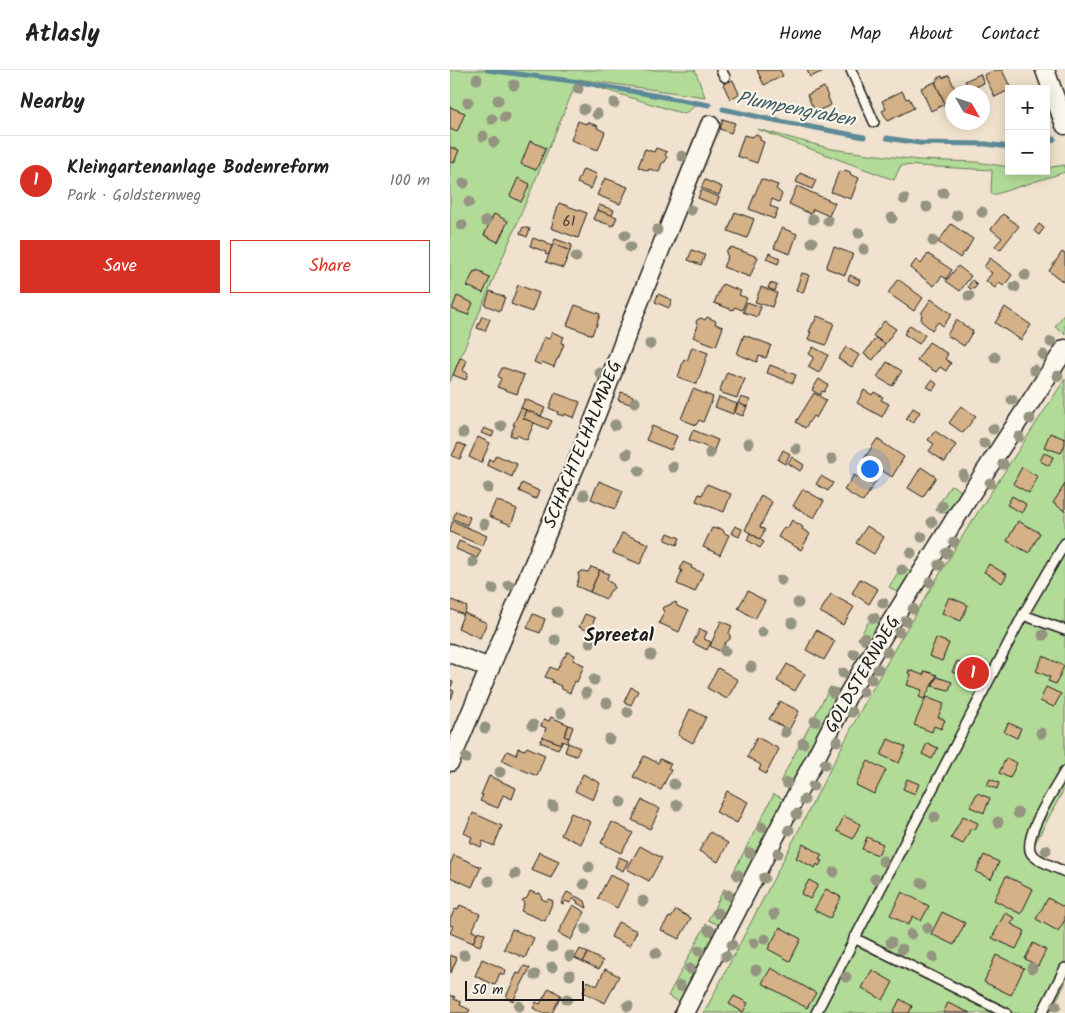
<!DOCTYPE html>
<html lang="en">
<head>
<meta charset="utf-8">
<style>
  body { margin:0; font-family:Kalam,sans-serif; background:#f6f6f6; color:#222 }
  .controls { position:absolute; right:15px; top:15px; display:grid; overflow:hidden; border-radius:0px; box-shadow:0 2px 12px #0003 }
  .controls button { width:45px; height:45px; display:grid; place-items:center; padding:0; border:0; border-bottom:1px solid #e0e0e0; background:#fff; color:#222; font:25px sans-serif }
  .compass { position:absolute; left:495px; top:15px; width:45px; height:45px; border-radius:50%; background:#fff; box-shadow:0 2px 12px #0003; rotate:129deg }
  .scale { position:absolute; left:15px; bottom:12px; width:119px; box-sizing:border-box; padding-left:5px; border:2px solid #1c1c1c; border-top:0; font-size:14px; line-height:18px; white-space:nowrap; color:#1c1c1c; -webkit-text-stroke:4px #fbf7ec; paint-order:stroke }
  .you { position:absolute; left:419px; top:398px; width:18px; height:18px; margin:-12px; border:4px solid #fff; border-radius:50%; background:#1a73e8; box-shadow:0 0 0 8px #1a73e833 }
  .badge { display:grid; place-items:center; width:32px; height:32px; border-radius:50%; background:#d93025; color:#fff; font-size:16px; font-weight:700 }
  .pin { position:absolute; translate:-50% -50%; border:2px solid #fff; box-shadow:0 1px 5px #0006 }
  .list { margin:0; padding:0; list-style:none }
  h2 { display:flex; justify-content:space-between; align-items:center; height:65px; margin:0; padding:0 20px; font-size:21px }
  h2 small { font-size:16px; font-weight:400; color:#767676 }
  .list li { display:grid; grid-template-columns:32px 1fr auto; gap:15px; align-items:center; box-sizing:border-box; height:90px; padding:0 20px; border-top:1px solid #e0e0e0 }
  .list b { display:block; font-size:19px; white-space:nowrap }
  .list p { margin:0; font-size:16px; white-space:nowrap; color:#767676 }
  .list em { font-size:16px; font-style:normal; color:#767676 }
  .actions { display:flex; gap:10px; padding:15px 20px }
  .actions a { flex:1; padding:11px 0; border:1px solid #d93025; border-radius:0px; text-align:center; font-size:18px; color:#d93025 }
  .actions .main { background:#d93025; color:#fff }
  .map { position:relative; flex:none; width:615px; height:943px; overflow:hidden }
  header { display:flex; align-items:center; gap:30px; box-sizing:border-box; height:70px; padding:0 25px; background:#fff; border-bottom:1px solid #e0e0e0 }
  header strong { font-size:24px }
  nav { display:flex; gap:28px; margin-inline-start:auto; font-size:18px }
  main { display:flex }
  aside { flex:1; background:#fff }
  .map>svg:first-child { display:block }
</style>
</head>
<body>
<header>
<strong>Atlasly</strong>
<nav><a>Home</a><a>Map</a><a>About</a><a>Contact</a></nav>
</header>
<main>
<aside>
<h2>Nearby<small></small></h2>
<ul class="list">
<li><span class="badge">1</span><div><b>Kleingartenanlage Bodenreform</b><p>Park · Goldsternweg</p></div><em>100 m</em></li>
</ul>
<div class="actions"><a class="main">Save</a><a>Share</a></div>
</aside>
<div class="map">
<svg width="615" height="943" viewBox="0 0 615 943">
  <rect width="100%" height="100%" fill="#f0e2ce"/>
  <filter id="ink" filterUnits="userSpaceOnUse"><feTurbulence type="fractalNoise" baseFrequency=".02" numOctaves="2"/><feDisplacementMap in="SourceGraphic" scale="10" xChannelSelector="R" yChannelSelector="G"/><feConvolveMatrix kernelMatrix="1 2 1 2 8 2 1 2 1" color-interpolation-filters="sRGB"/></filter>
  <g filter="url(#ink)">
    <g fill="#b2db98" stroke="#677c5a">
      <path d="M0 0H245L255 27 128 9 0 312Z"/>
      <path d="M130 12 249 33 234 44Z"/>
      <path d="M307 59 382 79 411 83 468 90 527 92 559 97V101H596V98L615 95V102L546 124H541L542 100 451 95 444 110Z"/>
      <path d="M615 243V264L605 257Z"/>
      <path d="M615 309V717L580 783 615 801V914L600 943H254L414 634 448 573 515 462Z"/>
      <path d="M501 415 510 420 511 424 500 442 491 443 485 440Z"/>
      <path d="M452 496 463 503 450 524 439 517Z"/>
      <path d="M423 545 433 551 418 576 408 569Z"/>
      <path d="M380 617 394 621 343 718 330 712Z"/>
      <path d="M324 724 337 731 294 810 282 805Z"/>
      <path d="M274 819 287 826 271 856 258 850Z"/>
      <path d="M256 854 269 861 231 933 218 926Z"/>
    </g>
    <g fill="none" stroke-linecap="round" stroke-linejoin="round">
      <g stroke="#5c8a96" stroke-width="5">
        <path d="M37 0 130 12 259 35"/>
        <path d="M273 39 318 49 414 67"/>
        <path d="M437 68 469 73 536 74 559 77"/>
        <path d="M596 74 604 69"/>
      </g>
    </g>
    <g fill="#d5b187" stroke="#1c1c1c">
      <path d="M307 0H330L333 6 314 15Z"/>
      <path d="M357 0H376L360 7Z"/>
      <path d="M545 0H552L561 19H559V20L545 27 534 5Z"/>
      <path d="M530 4 534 13 520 20 515 11Z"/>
      <path d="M499 5 506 22H502V31L495 34 485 12 487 11 486 9 492 6 493 8Z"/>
      <path d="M283 10 289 24 280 29 273 14Z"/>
      <path d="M485 12 495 34 481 41 471 18Z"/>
      <path d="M374 17 381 35 365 42 357 25Z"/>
      <path d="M452 21 456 29 459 28 464 38 438 51 432 41 436 39 432 31Z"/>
      <path d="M0 37 15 43 7 62 0 59Z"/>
      <path d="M273 49 285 53 281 63 270 59Z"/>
      <path d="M128 51 136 54 137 52 148 56 147 58 155 62 148 80 121 70Z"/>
      <path d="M306 64 310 67V70L314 72 307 93 287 86 294 65 302 67Z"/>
      <path d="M80 71 96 78 86 100 71 94Z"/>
      <path d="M0 77 9 80 4 93 0 92Z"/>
      <path d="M206 78 217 82 215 85 217 87 215 92 212 93 209 102 199 99 198 101 188 97 195 79 204 82Z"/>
      <path d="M133 99 147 104 141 119 127 113Z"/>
      <path d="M395 100 400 102 401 105 409 108 401 129 381 122 389 101 393 102Z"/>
      <path d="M350 103 366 110 362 119 346 112Z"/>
      <path d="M68 108 80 114 71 132 60 126Z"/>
      <path d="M155 108 178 117 170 134 147 125Z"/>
      <path d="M311 109 328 115 326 119 332 124 329 132 322 129 320 136 328 139 324 149 299 139Z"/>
      <path d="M255 110 272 117 269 125 251 118Z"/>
      <path d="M347 116 385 133 379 146 363 139 361 144 339 134Z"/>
      <path d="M251 120 269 127 266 135 248 128Z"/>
      <path d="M109 133 137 143 128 168 101 158Z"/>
      <path d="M149 135 164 140 162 146 147 140Z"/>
      <path d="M147 140 167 147 163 156 143 149Z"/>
      <path d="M285 142 304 149 297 168 278 161Z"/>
      <path d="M44 144 58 151 48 172 34 165Z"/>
      <path d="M553 144 569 156 550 180 545 176 552 168 541 159Z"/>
      <path d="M501 154 523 169 515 183 514 182 510 188 488 172Z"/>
      <path d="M589 154 594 158 589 165 584 161Z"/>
      <path d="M73 157 80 159 77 167 70 164Z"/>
      <path d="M332 158 347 164 340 184 324 178Z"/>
      <path d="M83 168 91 171V170L97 172V174L102 176 99 185 95 184 96 182 80 176Z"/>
      <path d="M105 169 122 175 120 181 103 174Z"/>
      <path d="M103 174 120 181 113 198 96 192Z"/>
      <path d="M281 177 308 187 300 207 273 197 278 186 276 184 277 180 280 179Z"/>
      <path d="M384 177 403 184 395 205 376 198Z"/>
      <path d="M242 180 255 185 251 195 238 190Z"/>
      <path d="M612 182 615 184V213L599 201Z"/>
      <path d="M319 183 330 188 328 194 316 189Z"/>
      <path d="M478 184 502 200 496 209 492 206 484 216 460 198 466 190 471 194Z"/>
      <path d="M540 188 562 205 554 216 549 213 545 218 536 211 542 203 534 197Z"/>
      <path d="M508 196 521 206 510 221 496 211Z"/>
      <path d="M27 200 34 203 33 205 40 208 33 223 17 216 24 201 26 202Z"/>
      <path d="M352 203 359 205 353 223 346 220Z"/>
      <path d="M400 205 410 210 408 215 398 210Z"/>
      <path d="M448 209 473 228 464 241 438 223Z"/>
      <path d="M522 210 526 213 525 214 527 215 524 219 522 218 521 219 518 217Z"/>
      <path d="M320 213 327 215 325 221 318 218Z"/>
      <path d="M272 214 291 221 289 225 297 228 292 240 285 237 283 240 264 233Z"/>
      <path d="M68 215 89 223 82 242 61 234Z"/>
      <path d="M311 217 327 223 322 237 305 232Z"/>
      <path d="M40 221 55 227 50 241 35 235Z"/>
      <path d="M208 224 222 230 219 238 205 232Z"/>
      <path d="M7 226 23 233 18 245 2 239Z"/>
      <path d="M481 229 502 244 493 256 488 252 482 260 471 251 472 242Z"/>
      <path d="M297 232 311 237 307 247 293 242Z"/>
      <path d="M125 235 150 244 146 257H145L142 265 117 255Z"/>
      <path d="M555 237 581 255 571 270 545 253Z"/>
      <path d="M32 246 40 249 35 261 27 258Z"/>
      <path d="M367 246 384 253 376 275 358 269 361 262H359L363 253H364Z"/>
      <path d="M257 247 266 251 265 254 273 257 266 276 243 267 248 256 246 252 247 250 251 248 255 250Z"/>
      <path d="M506 250 523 261 514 276 497 265Z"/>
      <path d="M434 251 446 259 435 274 423 266Z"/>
      <path d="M460 255 475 265 469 274 454 264Z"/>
      <path d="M102 262 114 267 111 273 114 274 108 289H107L104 297 92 292 91 295 84 292 94 267 99 269Z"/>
      <path d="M294 265 321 275 316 288 309 286 307 292 287 284Z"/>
      <path d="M426 268 435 274 423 290 414 284Z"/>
      <path d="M479 272 498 284 495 289 501 293 496 301 490 297 486 302 467 290Z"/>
      <path d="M242 277 258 283 247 314 228 307 234 289 237 291Z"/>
      <path d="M363 277 378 285 369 303 358 297 364 287 359 284Z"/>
      <path d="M396 277 409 285 402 297 388 289Z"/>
      <path d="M10 288 17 290 13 301 18 303 16 310 3 305Z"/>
      <path d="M437 292 452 301 442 316 427 307Z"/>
      <path d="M320 295 346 305 343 313 317 303Z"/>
      <path d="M52 298H55L74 305 67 324 47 317 51 309 48 306Z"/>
      <path d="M277 302 295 309 287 328 269 322Z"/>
      <path d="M369 309 378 315 374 322 372 321 370 325 362 320Z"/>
      <path d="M482 310 487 314 483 320 477 317Z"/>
      <path d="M243 319 263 327 253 352 249 350 246 355 231 349Z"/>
      <path d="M414 320 422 325 424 322 433 327 431 330 439 334 432 347 407 333Z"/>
      <path d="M171 322 183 326 180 334 168 330Z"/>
      <path d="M105 323 130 332 124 348 115 344 114 346 107 344 108 342 99 338Z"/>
      <path d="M364 323 376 330 366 348 363 346 355 358 346 352Z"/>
      <path d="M269 327 287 334 283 344 265 337Z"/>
      <path d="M291 327 300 330 297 337 288 333Z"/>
      <path d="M75 329 95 338 91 346 71 338Z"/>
      <path d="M288 333 297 337 293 346 285 343Z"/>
      <path d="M511 336 526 346 513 363 499 353Z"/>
      <path d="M71 338 76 340 73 348 84 353 77 370 67 365 66 367 60 365 65 355H63Z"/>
      <path d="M463 338 470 342 463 353 456 349Z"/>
      <path d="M76 340 102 351 98 359 73 348Z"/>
      <path d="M202 356 227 366 221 380 196 370Z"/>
      <path d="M34 358 44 362 42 367 31 363Z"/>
      <path d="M243 360 268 370 264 380 239 370Z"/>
      <path d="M485 361 506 375 495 392 479 381 484 374 478 370Z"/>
      <path d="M600 363 615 369V374L611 383 594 377Z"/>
      <path d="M28 367 40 373 31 393 19 387Z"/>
      <path d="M427 369 454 387 442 407 414 389Z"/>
      <path d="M8 373 16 376 10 389 2 386Z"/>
      <path d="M333 380 340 384 335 394 328 390Z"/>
      <path d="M594 383 603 387 599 396 590 391Z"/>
      <path d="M46 385 67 394 62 407 37 395 39 389 43 391Z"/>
      <path d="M342 387 354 395 350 401 338 393Z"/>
      <path d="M471 397 486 407 473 427 458 418Z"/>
      <path d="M572 397 588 407 579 423 563 414Z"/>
      <path d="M414 400 428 408 413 432 394 420 404 405 409 408Z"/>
      <path d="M371 406 383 413 378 421 366 414Z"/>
      <path d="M149 411 173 421 165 439 141 429Z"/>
      <path d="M72 413 89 421 86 429 69 421Z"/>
      <path d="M257 414 281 424 274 442 246 431 249 424 252 425Z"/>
      <path d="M615 414V441L603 433Z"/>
      <path d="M353 419 374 431 364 448 343 436Z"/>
      <path d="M311 425 322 432 310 457 315 460 310 469 295 460Z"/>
      <path d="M562 426 576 434 572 443 557 435Z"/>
      <path d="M46 430 67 439 61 455 39 446Z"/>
      <path d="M6 441 20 447 17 455 3 449Z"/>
      <path d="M342 450 353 457 352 459 360 464 351 480 328 467 334 457 337 459Z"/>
      <path d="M3 451 37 466 32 476 0 462V459Z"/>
      <path d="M568 451 590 463 579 483 557 471Z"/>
      <path d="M285 456 292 459 289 467 281 463Z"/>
      <path d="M417 456 434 467 424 484 406 473Z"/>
      <path d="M262 458 266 459 269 458 273 460 274 463 279 465 270 485 253 477Z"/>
      <path d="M172 463 199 474 190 494 163 483Z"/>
      <path d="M218 463 230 468 227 475 215 470Z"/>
      <path d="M300 463 314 472 310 478 297 470Z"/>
      <path d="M9 471 31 480 27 488 6 479Z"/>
      <path d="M233 492 242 496 241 498 253 503 245 522 227 514 232 500H230Z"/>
      <path d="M539 494 557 505 552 513 534 502Z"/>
      <path d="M141 497 150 500 140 522 126 516 129 508 128 503 132 501 138 502Z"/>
      <path d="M150 500 159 504 157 508 158 511 163 514 164 516V518L160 521 156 529 140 522Z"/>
      <path d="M410 509 428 519 419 534 402 523Z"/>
      <path d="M298 521 315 531 305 549 288 538Z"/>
      <path d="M381 524 404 537 393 555 370 542Z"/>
      <path d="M499 527 518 535 511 551 492 543Z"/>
      <path d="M2 530 17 537 14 545 0 539V535Z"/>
      <path d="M226 532 227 536 238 541 229 562 209 553 214 542 212 538Z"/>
      <path d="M14 543 37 553 30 568 8 558Z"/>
      <path d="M83 544 95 549 90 563 77 558Z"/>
      <path d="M135 544 145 548 139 561 129 557Z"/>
      <path d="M271 551 282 556 279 563 280 566V569L275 573 271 582 260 576Z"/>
      <path d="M250 559 257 562 254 569 261 572 257 580 243 573Z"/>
      <path d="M366 560 385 571 374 590 356 580Z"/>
      <path d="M486 568 499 573 492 591 479 586Z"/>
      <path d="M117 582 125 585 123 590 134 595 127 612 125 611 120 623 110 618 111 616 102 612 103 610 95 607 100 597 107 600 114 586 115 587Z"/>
      <path d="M593 586 614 596 606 614 598 611 600 607 586 601Z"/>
      <path d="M507 591 522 598 518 609 502 602Z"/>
      <path d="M337 594 355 604 345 621 327 611Z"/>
      <path d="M268 598 288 610 277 629 257 618Z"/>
      <path d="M459 600 473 605 475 601 487 605 474 629 469 627 472 620 457 615 461 604 458 603Z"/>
      <path d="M487 607 502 612 499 620 482 616Z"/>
      <path d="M0 611 3 612 0 619 4 621 1 629Z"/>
      <path d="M181 617 188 621 181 635 174 632Z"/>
      <path d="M596 617 611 624 604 637 590 631Z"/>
      <path d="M476 627 494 634 488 647 495 650 491 659 484 656 482 662 464 655Z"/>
      <path d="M330 631 349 641 339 660 319 649Z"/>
      <path d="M240 639 256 647 243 673 228 665Z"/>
      <path d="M101 647 119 655 114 666 119 668 117 673 112 671 111 674 93 667 96 658 91 656 94 649 99 651Z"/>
      <path d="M558 653 571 658 567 668 554 662Z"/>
      <path d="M119 655 123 657 119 668 114 666Z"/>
      <path d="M93 667 111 674 108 679 90 672Z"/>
      <path d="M307 667 329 679 316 704 309 700 311 695 297 687Z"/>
      <path d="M438 669 456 677 449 693 431 685Z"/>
      <path d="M118 673 130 678 126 686 115 682Z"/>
      <path d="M477 673 488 678 482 689 472 684Z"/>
      <path d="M77 677 95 685 87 706 52 691 57 681 66 685 68 678 75 680Z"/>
      <path d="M194 686 208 693 210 689 221 694 218 698 221 700 211 720 183 707Z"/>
      <path d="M556 688 567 693 560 708 549 703Z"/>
      <path d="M418 691 436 700 424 724 406 715Z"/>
      <path d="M133 704 150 713 143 730 125 721Z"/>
      <path d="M39 706 66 718 62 729 53 725 48 738 30 731 33 725H31Z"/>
      <path d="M457 709 469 714 465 724 453 719Z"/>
      <path d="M540 709 549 713 547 719 537 715Z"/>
      <path d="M277 721 298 732 287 753 266 742Z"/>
      <path d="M527 723 540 728 534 743 520 737Z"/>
      <path d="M192 730 210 739 200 759 182 750Z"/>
      <path d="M23 743 52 756 44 776 33 771 31 777 20 772 22 767 14 763Z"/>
      <path d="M121 743 141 752 131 774 111 765Z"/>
      <path d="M394 746 410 754 403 769 387 761Z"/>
      <path d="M513 746 528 753 525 760 521 758 513 774 501 768Z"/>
      <path d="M162 752 183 763 171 783 151 773Z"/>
      <path d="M260 762 278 773 268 792 249 781Z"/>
      <path d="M417 767 433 774 428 785 412 779Z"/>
      <path d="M353 774 372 785 369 790 372 791 369 796 367 794 365 798 346 788Z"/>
      <path d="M190 776 212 788 199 811 177 799Z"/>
      <path d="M89 782 109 791 101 808 81 800Z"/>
      <path d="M4 785 31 797 22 817 0 807V795Z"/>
      <path d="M534 785 549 792 541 809 526 802Z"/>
      <path d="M169 787 178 791 173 801 165 797Z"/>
      <path d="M160 805 179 814 167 838 148 828Z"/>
      <path d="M556 806 583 819 571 844 544 830Z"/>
      <path d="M359 810 368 815 360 829 351 824Z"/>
      <path d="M376 819 391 827 380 848 364 840Z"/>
      <path d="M80 821 87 824 90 823 92 829 96 831 99 829 103 831 95 851 71 841 74 834 72 830 77 828Z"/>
      <path d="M117 822 135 831 137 838 127 833 128 831 123 829 120 833 115 831 114 834 111 833Z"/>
      <path d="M452 822 479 836 471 851 463 846 458 855 440 845Z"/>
      <path d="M598 828 615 838V850L608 861 586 849Z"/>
      <path d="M10 835 30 844 22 861 27 863 23 873 0 863 3 856 0 855V849L5 839 8 840Z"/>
      <path d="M123 835 135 842 121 870 108 863Z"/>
      <path d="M226 840 241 848 229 869 211 860 219 847 221 848Z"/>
      <path d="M492 842 515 853 504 875 481 864Z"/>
      <path d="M555 843 565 848 561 854 575 861 566 879 542 868Z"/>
      <path d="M168 852 187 861 180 876 161 867Z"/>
      <path d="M330 857 351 869 340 891 318 879Z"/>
      <path d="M62 859 84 868 75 888 54 879Z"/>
      <path d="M28 861 35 864 30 876 23 873Z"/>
      <path d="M583 873 596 880 588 896 575 889Z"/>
      <path d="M130 879 138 883 133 892 125 888Z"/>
      <path d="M138 883 153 891 149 899 133 892Z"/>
      <path d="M0 885 7 888 1 903Z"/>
      <path d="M546 885 574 898 561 925 534 912Z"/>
      <path d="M32 889 56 900 54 905 50 903 45 915 25 906Z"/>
      <path d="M74 896 80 898 63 931 56 927 67 903 70 904Z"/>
      <path d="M321 898 366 923 357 938 312 913Z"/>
      <path d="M155 899 169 906 155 933 133 922 138 911 147 916Z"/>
      <path d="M422 900 443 912 433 930 412 918Z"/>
      <path d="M99 918 111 925 102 943H93L83 938 86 932 90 934Z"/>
      <path d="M0 925 5 927 4 929 11 932 10 935 20 940 18 943H0Z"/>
      <path d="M284 926 298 933 293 942 279 934Z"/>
      <path d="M450 929 462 936 459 943H443Z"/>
      <path d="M498 933 520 943H493Z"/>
    </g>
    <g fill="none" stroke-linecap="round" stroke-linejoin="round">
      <defs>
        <g id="lane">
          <path d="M271 0 275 7"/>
          <path d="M401 0 424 52"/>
          <path d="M573 545 615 560"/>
          <path d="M615 701C606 717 572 767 581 783 585 790 607 798 615 802"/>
          <path d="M404 868 556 943"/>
          <path d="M366 943 573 545 615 473"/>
          <path d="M592 943 615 898"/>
        </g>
        <g id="street">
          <path d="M595 0 615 55"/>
          <path d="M0 583 40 598"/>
          <path d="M0 692 134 375 155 322 182 250 260 55"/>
          <path d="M234 943 400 621 441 552 520 425 615 279"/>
        </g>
      </defs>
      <use href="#lane" stroke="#1c1c1c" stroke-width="12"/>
      <use href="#street" stroke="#1c1c1c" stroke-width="21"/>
      <use href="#lane" stroke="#fbf7ec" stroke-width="9"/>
      <use href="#street" stroke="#fbf7ec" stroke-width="18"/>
    </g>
    <g fill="#949480">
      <circle cx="27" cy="9" r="5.5"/>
      <circle cx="64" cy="15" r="5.5"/>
      <circle cx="128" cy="19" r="5.5"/>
      <circle cx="48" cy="30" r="5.5"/>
      <circle cx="18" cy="32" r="5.5"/>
      <circle cx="164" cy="33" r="5.5"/>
      <circle cx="134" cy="39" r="5.5"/>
      <circle cx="147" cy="44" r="5.5"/>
      <circle cx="55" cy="47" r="5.5"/>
      <circle cx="42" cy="49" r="5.5"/>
      <circle cx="33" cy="66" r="5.5"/>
      <circle cx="44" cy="72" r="5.5"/>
      <circle cx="232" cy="86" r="5.5"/>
      <circle cx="14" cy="113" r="5.5"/>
      <circle cx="493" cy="123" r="5.5"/>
      <circle cx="454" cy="129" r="5.5"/>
      <circle cx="19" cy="132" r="5.5"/>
      <circle cx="477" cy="137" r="5.5"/>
      <circle cx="241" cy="140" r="5.5"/>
      <circle cx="532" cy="142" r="5.5"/>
      <circle cx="507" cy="145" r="5.5"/>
      <circle cx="442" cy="148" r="5.5"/>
      <circle cx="363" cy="149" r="5.5"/>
      <circle cx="36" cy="151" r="5.5"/>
      <circle cx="378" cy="151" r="5.5"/>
      <circle cx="12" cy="155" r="5.5"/>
      <circle cx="207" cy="160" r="5.5"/>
      <circle cx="409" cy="163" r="5.5"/>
      <circle cx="175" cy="165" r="5.5"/>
      <circle cx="483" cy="171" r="5.5"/>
      <circle cx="362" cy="172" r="5.5"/>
      <circle cx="180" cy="177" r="5.5"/>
      <circle cx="414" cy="179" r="5.5"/>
      <circle cx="126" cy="187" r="5.5"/>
      <circle cx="575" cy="205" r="5.5"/>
      <circle cx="565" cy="217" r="5.5"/>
      <circle cx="519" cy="226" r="5.5"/>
      <circle cx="601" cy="272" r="5.5"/>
      <circle cx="200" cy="274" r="5.5"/>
      <circle cx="593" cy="285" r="5.5"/>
      <circle cx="545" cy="287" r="5.5"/>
      <circle cx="584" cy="300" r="5.5"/>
      <circle cx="150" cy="303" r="5.5"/>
      <circle cx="608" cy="306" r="5.5"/>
      <circle cx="562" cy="330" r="5.5"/>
      <circle cx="185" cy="332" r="5.5"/>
      <circle cx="580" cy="349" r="5.5"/>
      <circle cx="165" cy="355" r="5.5"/>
      <circle cx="51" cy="356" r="5.5"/>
      <circle cx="543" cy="359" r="5.5"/>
      <circle cx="13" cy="363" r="5.5"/>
      <circle cx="569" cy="367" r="5.5"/>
      <circle cx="298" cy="373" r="5.5"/>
      <circle cx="534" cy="373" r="5.5"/>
      <circle cx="346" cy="379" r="5.5"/>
      <circle cx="260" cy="383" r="5.5"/>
      <circle cx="177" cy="384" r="5.5"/>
      <circle cx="382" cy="389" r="5.5"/>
      <circle cx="553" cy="394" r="5.5"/>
      <circle cx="223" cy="397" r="5.5"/>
      <circle cx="189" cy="401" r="5.5"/>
      <circle cx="513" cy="405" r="5.5"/>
      <circle cx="540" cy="413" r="5.5"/>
      <circle cx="38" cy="418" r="5.5"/>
      <circle cx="134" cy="425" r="5.5"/>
      <circle cx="492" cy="436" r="5.5"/>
      <circle cx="482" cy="452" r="5.5"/>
      <circle cx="34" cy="454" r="5.5"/>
      <circle cx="472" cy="467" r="5.5"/>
      <circle cx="504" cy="472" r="5.5"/>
      <circle cx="461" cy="483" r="5.5"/>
      <circle cx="497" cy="483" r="5.5"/>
      <circle cx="23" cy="492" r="5.5"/>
      <circle cx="489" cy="495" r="5.5"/>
      <circle cx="452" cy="500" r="5.5"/>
      <circle cx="331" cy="510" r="5.5"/>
      <circle cx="480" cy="512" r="5.5"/>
      <circle cx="59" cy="515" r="5.5"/>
      <circle cx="43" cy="519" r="5.5"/>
      <circle cx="348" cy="533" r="5.5"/>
      <circle cx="433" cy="533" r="5.5"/>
      <circle cx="463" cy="539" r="5.5"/>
      <circle cx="107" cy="542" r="5.5"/>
      <circle cx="424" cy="548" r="5.5"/>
      <circle cx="456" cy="551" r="5.5"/>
      <circle cx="342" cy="553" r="5.5"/>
      <circle cx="312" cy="562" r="5.5"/>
      <circle cx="449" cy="562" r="5.5"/>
      <circle cx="593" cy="565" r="5.5"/>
      <circle cx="414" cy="568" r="5.5"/>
      <circle cx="105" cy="570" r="5.5"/>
      <circle cx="140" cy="573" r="5.5"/>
      <circle cx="275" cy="581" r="5.5"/>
      <circle cx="437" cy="582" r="5.5"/>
      <circle cx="404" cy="584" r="5.5"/>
      <circle cx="201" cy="585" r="5.5"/>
      <circle cx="301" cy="597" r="5.5"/>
      <circle cx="428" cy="599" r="5.5"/>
      <circle cx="393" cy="603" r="5.5"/>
      <circle cx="421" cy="609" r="5.5"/>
      <circle cx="144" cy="610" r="5.5"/>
      <circle cx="413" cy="622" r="5.5"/>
      <circle cx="136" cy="623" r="5.5"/>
      <circle cx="383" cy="623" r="5.5"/>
      <circle cx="157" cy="633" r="5.5"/>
      <circle cx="178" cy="642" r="5.5"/>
      <circle cx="402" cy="642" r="5.5"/>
      <circle cx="111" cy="643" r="5.5"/>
      <circle cx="365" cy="651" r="5.5"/>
      <circle cx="83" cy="655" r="5.5"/>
      <circle cx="35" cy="658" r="5.5"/>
      <circle cx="335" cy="662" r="5.5"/>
      <circle cx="591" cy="663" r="5.5"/>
      <circle cx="159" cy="669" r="5.5"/>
      <circle cx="387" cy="671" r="5.5"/>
      <circle cx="353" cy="673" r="5.5"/>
      <circle cx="16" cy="688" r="5.5"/>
      <circle cx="375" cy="694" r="5.5"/>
      <circle cx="50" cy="702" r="5.5"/>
      <circle cx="337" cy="713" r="5.5"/>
      <circle cx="224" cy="714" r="5.5"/>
      <circle cx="363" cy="716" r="5.5"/>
      <circle cx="354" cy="730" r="5.5"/>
      <circle cx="171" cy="732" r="5.5"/>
      <circle cx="227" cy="735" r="5.5"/>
      <circle cx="103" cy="736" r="5.5"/>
      <circle cx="568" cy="743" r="5.5"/>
      <circle cx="347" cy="744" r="5.5"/>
      <circle cx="485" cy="747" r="5.5"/>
      <circle cx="548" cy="752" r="5.5"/>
      <circle cx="312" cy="757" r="5.5"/>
      <circle cx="339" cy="760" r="5.5"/>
      <circle cx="596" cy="780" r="5.5"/>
      <circle cx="300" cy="783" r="5.5"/>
      <circle cx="328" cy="783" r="5.5"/>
      <circle cx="433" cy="791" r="5.5"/>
      <circle cx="139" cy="797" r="5.5"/>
      <circle cx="384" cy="802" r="5.5"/>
      <circle cx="65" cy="804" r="5.5"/>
      <circle cx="288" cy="805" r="5.5"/>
      <circle cx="314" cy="808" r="5.5"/>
      <circle cx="425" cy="809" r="5.5"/>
      <circle cx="39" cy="811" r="5.5"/>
      <circle cx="472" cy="813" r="5.5"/>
      <circle cx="134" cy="814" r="5.5"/>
      <circle cx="278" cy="825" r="5.5"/>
      <circle cx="193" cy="831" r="5.5"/>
      <circle cx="268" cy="843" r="5.5"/>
      <circle cx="324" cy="844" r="5.5"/>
      <circle cx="477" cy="858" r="5.5"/>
      <circle cx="136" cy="859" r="5.5"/>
      <circle cx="259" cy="860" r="5.5"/>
      <circle cx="461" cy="864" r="5.5"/>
      <circle cx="315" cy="869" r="5.5"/>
      <circle cx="441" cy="872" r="5.5"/>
      <circle cx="304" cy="873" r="5.5"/>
      <circle cx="282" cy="875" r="5.5"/>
      <circle cx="102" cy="877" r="5.5"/>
      <circle cx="452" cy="879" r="5.5"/>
      <circle cx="249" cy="881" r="5.5"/>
      <circle cx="206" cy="883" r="5.5"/>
      <circle cx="14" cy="885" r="5.5"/>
      <circle cx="120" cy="886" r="5.5"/>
      <circle cx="276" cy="886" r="5.5"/>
      <circle cx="483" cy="887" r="5.5"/>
      <circle cx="102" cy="897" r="5.5"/>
      <circle cx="582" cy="898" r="5.5"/>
      <circle cx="240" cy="899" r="5.5"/>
      <circle cx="306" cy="900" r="5.5"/>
      <circle cx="85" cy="905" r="5.5"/>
      <circle cx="120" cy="905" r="5.5"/>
      <circle cx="396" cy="907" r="5.5"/>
      <circle cx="230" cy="916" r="5.5"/>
      <circle cx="117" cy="929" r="5.5"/>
      <circle cx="69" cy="936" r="5.5"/>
      <circle cx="178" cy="936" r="5.5"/>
      <circle cx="606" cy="936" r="5.5"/>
    </g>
  </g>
  <g text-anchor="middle" stroke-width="4" stroke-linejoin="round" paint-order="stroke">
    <g font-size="15" fill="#4a4137">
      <text x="119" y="156">61</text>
    </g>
    <g font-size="18" fill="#1c1c1c" stroke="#fbf7ec">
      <text transform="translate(132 374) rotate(-68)" y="6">SCHACHTELHALMWEG</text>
      <text transform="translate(412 604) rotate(-60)" y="6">GOLDSTERNWEG</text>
    </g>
    <g font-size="19" font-style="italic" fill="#415c63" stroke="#fbf7ec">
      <text transform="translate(346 38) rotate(11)" y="7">Plumpengraben</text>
    </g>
    <g font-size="19" font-weight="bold" fill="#1c1c1c" stroke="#fbf7ec">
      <text x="169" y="571">Spreetal</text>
    </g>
  </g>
</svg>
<div class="controls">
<button>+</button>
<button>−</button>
</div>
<svg class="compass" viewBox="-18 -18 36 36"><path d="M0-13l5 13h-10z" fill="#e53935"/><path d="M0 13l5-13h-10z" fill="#767676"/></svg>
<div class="scale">50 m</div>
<div class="you"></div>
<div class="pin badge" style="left:523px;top:603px">1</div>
</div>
</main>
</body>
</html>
